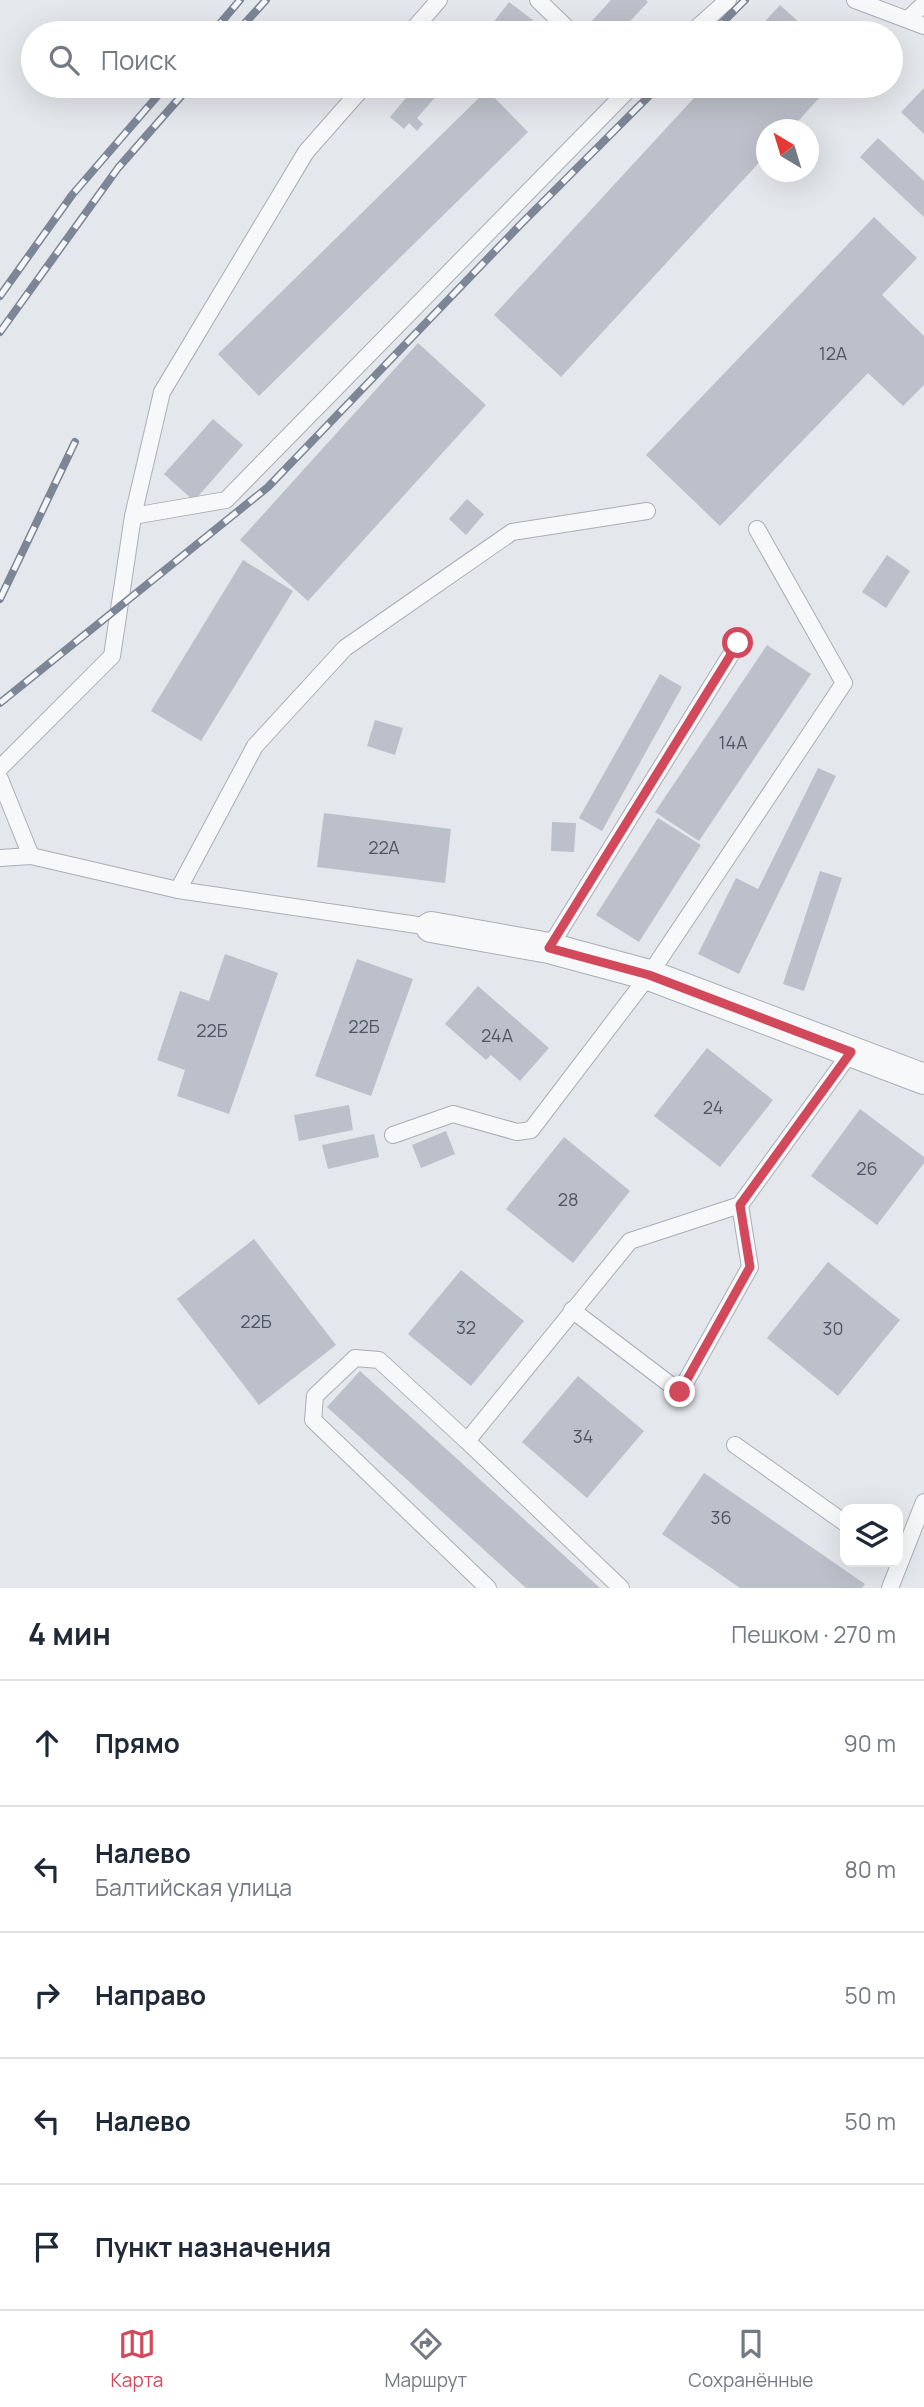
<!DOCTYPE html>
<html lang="ru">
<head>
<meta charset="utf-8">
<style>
  body { margin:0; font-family:Manrope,sans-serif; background:#f6f6f7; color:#1f2937 }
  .controls { position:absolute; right:21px; bottom:21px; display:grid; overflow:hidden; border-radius:14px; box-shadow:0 7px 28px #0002 }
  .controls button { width:63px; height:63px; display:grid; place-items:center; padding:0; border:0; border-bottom:2px solid #e0e1e3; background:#fff; color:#1f2937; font:35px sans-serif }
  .compass { position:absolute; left:756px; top:119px; width:63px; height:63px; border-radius:50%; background:#fff; box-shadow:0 7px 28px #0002; rotate:322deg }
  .stop { position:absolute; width:21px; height:21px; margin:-16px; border:5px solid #d1495b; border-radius:50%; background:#fff }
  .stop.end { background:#d1495b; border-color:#fff; box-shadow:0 2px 7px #0008 }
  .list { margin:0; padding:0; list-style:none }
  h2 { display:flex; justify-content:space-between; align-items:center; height:91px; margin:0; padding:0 28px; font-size:30px }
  h2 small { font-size:23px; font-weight:400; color:#747a83 }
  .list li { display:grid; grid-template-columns:46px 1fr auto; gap:21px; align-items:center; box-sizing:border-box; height:126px; padding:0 28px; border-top:2px solid #e0e1e3 }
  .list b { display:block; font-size:26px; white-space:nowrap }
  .list p { margin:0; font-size:23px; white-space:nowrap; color:#747a83 }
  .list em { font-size:23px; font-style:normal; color:#747a83 }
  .icon { flex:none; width:38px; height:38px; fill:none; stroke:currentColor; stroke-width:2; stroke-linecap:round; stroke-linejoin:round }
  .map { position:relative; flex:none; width:924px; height:1588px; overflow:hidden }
  .search { position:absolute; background:#fff; box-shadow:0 7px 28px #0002; left:21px; right:21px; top:21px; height:77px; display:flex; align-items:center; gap:18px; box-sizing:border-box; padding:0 24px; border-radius:38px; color:#747a83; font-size:26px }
  .sheet { height:721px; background:#fff }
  nav { display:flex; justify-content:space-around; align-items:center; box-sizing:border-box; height:98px; border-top:2px solid #e0e1e3; background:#fff; font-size:19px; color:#747a83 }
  nav a { display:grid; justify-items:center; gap:4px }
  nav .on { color:#d1495b }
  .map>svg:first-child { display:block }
</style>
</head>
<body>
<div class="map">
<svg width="924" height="1588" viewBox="0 0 924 1588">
  <rect width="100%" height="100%" fill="#e4e7ec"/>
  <g fill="#bbc0ca">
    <path d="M611 0H646L648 2 619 33H600L590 23Z"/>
    <path d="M509 2 550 33H505L492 24Z"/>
    <path d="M780 5 811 33H754Z"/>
    <path d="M416 86H445L417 118 423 124 417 131 409 123 404 129 390 117Z"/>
    <path d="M705 86H830L790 130H766V155L561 377 494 315Z"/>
    <path d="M924 88V134L901 112Z"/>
    <path d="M487 90 528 132 259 396 218 354Z"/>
    <path d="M878 138 924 181V217L860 157Z"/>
    <path d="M874 217 917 258 882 295 924 336V385L903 406 868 373 720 526 646 455Z"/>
    <path d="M418 343 486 405 308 601 240 540Z"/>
    <path d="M213 419 243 445 194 501 164 474Z"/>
    <path d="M467 499 484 514 466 535 449 519Z"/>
    <path d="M887 555 910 571 886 608 862 592Z"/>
    <path d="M243 560 293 591 201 741 151 711Z"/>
    <path d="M767 645 811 674 699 841 655 812Z"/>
    <path d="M660 674 682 687 602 831 579 818Z"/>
    <path d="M375 720 403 728 395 755 367 746Z"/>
    <path d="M818 768 836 776 739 974 698 954 736 878 758 889Z"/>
    <path d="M324 813 451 829 445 883 317 867Z"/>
    <path d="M658 818 701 845 639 942 596 915Z"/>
    <path d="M552 822 576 823 574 852 551 851Z"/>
    <path d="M820 871 842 878 804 991 783 984Z"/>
    <path d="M225 954 278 973 229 1114 177 1096 185 1070 157 1060 180 991 209 1001Z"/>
    <path d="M357 959 413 979 371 1096 315 1076Z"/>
    <path d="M478 986 549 1048 520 1081 491 1055 486 1060 445 1024Z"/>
    <path d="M707 1048 773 1100 720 1167 654 1116Z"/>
    <path d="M349 1105 353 1130 299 1141 294 1115Z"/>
    <path d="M860 1109 924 1157V1163L877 1225 811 1176Z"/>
    <path d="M446 1131 455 1154 421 1168 412 1145Z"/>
    <path d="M374 1134 379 1157 328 1169 322 1145Z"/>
    <path d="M564 1137 630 1191 573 1263 506 1209Z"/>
    <path d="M254 1239 336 1345 259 1405 177 1299Z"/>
    <path d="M828 1262 900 1320 838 1396 767 1338Z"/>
    <path d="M461 1270 524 1321 471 1386 408 1334Z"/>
    <path d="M360 1371 600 1588H526L327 1407Z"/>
    <path d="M578 1376 644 1431 587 1498 522 1442Z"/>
    <path d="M704 1473 865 1584 862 1588H740L662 1534Z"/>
  </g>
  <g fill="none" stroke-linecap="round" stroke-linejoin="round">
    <defs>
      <g id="service">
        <path d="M538 0 572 33"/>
        <path d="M855 0 924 26"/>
        <path d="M908 19 924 4"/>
        <path d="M410 33 439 0"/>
        <path d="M691 33 728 0"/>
        <path d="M133 516 226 500 632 86"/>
        <path d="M0 768 112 656 133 516 162 392 306 152 364 86"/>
        <path d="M0 779 31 856 178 890 431 927"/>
        <path d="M0 858 31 856"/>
        <path d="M178 890 255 746 345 648 512 532 647 511"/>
        <path d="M549 948 738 643"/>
        <path d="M393 1135 453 1114 517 1132 531 1130 649 975 844 683 757 529"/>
        <path d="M572 1310 680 1392 750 1267 740 1205"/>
        <path d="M467 1441 379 1360 355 1358 315 1396 313 1420 488 1588"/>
        <path d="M735 1445 845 1523"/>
        <path d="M621 1588 467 1441 630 1241 740 1205 851 1052"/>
        <path d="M890 1588 924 1502"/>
      </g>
      <path id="minor" d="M431 927 549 948 649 975 924 1079"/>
    </defs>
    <use href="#service" stroke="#a9aeb7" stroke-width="18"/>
    <use href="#minor" stroke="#a9aeb7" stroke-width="32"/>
    <use href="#service" stroke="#f7f8fa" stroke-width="16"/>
    <use href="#minor" stroke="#f7f8fa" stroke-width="30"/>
    <defs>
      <g id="rail">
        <path d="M212 33 240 0"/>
        <path d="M236 33 266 0"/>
        <path d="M712 33 745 0"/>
        <path d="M0 296 72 195 166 86"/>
        <path d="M0 332 118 168 190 86"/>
        <path d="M0 599 75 442"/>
        <path d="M0 703 268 487 520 225 659 86"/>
      </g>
    </defs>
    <use href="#rail" stroke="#7d8696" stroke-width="8"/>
    <use href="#rail" stroke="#f4f6f9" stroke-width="5" stroke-dasharray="16" stroke-linecap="butt"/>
  </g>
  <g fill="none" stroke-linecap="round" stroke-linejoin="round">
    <path stroke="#d1495b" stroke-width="9" d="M680 1392 750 1267 740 1205 851 1052 649 975 549 948 738 643"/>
  </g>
  <g text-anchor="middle" stroke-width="5" stroke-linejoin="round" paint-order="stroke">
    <g font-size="18" fill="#4f5766">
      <text x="833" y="360">12А</text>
      <text x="733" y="749">14А</text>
      <text x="384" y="854">22А</text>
      <text x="364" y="1033">22Б</text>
      <text x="212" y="1037">22Б</text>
      <text x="497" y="1042">24А</text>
      <text x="713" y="1114">24</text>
      <text x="867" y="1175">26</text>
      <text x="568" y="1206">28</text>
      <text x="256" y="1328">22Б</text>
      <text x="466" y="1334">32</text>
      <text x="833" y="1335">30</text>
      <text x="583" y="1443">34</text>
      <text x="721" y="1524">36</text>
    </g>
  </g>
</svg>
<div class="controls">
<button><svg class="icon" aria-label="layers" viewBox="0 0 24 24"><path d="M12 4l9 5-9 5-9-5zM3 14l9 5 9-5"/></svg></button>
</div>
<svg class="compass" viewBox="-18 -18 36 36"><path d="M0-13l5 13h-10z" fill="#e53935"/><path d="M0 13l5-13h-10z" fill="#747a83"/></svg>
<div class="stop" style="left:738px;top:643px"></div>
<div class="stop end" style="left:680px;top:1392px"></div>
<div class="search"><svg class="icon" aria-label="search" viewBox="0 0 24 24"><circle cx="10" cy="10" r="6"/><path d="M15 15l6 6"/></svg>Поиск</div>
</div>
<section class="sheet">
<h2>4 мин<small>Пешком · 270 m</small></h2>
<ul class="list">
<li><svg class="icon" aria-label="ahead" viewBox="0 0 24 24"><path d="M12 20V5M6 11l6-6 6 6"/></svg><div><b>Прямо</b></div><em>90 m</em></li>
<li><svg class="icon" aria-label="left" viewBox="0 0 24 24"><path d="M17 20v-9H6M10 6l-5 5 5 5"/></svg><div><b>Налево</b><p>Балтийская улица</p></div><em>80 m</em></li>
<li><svg class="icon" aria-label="right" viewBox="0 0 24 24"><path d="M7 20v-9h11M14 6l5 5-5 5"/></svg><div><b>Направо</b></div><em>50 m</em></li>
<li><svg class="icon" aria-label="left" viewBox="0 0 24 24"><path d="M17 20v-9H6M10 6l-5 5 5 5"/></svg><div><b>Налево</b></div><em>50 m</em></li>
<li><svg class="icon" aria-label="arrive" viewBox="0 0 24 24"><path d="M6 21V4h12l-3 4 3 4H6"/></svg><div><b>Пункт назначения</b></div></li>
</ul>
</section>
<nav>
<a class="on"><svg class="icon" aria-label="map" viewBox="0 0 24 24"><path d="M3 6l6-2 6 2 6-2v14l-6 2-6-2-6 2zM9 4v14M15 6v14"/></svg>Карта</a>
<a><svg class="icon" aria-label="directions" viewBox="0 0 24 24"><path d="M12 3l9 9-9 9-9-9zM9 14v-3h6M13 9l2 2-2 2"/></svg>Маршрут</a>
<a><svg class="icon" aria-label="saved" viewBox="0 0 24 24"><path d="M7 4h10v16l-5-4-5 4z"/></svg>Сохранённые</a>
</nav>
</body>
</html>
